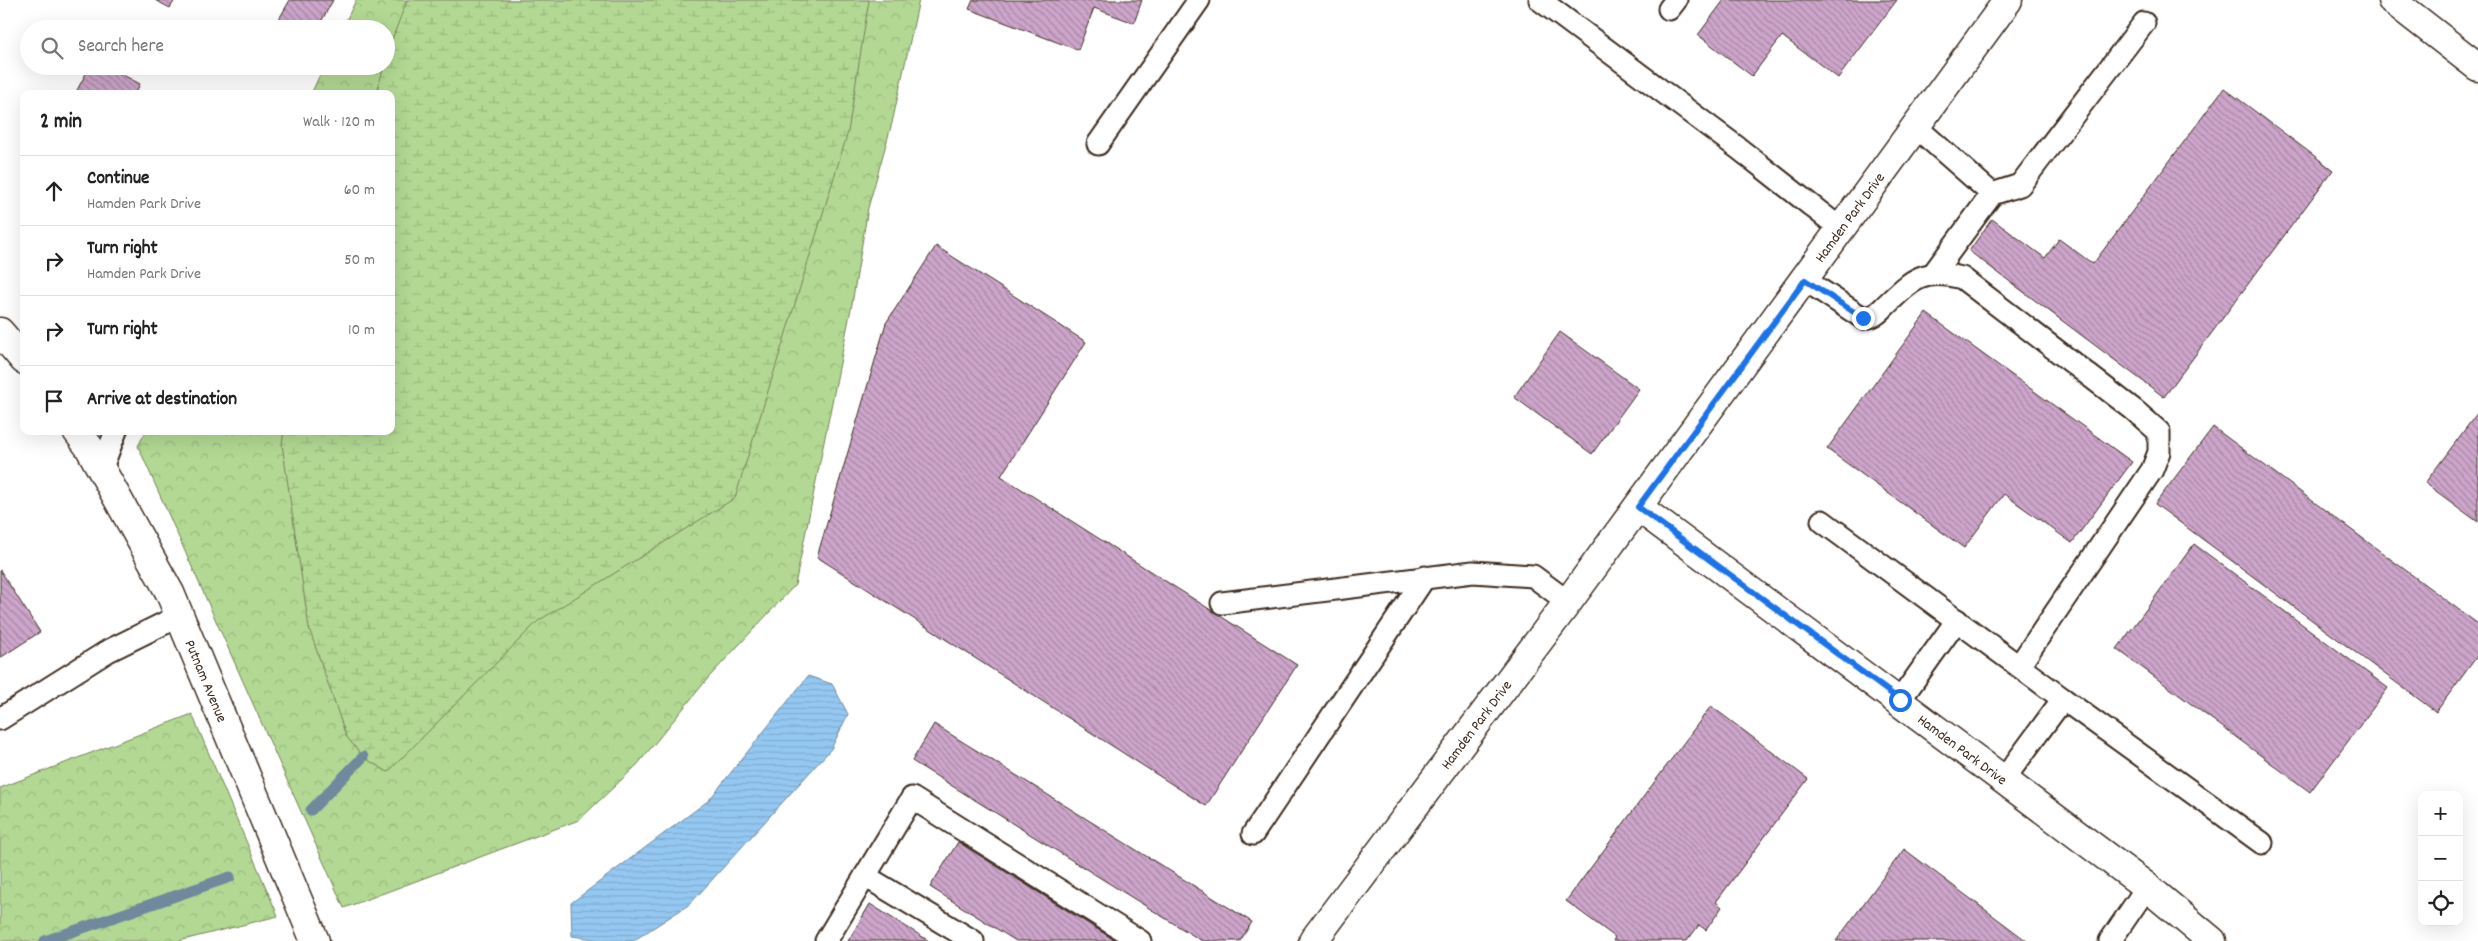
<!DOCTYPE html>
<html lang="en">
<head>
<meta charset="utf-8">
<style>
  body { margin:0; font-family:Dekko,sans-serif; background:#f6f6f6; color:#222 }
  .controls { position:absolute; right:15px; bottom:15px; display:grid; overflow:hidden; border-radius:10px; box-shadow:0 5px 20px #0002 }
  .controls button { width:45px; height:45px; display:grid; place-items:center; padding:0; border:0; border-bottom:1px solid #e0e0e0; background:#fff; color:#222; font:25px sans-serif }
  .stop { position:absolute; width:15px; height:15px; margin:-11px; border:4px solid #1a73e8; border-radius:50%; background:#fff }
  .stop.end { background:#1a73e8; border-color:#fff; box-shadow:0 1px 5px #0008 }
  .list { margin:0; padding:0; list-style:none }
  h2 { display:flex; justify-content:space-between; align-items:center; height:65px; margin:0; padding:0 20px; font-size:21px }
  h2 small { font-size:16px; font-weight:400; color:#767676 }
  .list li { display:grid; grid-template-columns:32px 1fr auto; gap:15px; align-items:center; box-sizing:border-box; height:70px; padding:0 20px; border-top:1px solid #e0e0e0 }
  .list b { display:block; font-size:19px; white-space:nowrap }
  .list p { margin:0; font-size:16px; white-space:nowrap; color:#767676 }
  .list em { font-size:16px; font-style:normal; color:#767676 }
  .icon { flex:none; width:28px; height:28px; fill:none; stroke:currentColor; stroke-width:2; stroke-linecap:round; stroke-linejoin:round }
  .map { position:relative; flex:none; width:2478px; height:941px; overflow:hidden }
  .search { position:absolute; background:#fff; box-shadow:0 5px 20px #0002; left:20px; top:20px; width:375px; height:55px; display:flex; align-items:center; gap:12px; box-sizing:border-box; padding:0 18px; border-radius:28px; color:#767676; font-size:19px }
  .panel { position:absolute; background:#fff; box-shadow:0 5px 20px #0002; left:20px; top:90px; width:375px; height:345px; border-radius:10px }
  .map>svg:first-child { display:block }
</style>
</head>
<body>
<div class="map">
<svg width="2478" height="941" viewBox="0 0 2478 941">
  <defs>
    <pattern id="forest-crowns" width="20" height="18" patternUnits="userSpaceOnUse" patternTransform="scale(1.25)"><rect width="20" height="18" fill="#b2d893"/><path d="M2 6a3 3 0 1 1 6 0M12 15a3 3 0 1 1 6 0" fill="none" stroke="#9aba7e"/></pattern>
    <pattern id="wetland-marsh" width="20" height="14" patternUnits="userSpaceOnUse" patternTransform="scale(1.25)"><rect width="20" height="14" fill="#b2d893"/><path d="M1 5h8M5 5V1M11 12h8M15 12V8" fill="none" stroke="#9aba7e"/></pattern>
    <pattern id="water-rules" width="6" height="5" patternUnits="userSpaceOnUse" patternTransform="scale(1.25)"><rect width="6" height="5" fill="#94c8f2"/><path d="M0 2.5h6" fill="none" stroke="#80accf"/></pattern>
    <pattern id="building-back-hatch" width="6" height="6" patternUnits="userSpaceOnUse" patternTransform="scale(1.25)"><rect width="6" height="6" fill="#cda5cb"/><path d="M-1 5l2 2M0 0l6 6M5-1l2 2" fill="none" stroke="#a887a4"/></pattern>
  </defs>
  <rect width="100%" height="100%" fill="#fff"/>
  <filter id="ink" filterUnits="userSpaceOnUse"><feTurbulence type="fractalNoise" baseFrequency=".02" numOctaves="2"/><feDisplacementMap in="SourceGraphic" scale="10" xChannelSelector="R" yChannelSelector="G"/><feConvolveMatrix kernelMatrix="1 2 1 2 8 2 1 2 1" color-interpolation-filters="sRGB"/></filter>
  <g filter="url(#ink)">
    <g fill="url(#forest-crowns)" stroke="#768158">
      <path d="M356 0H919L892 123 868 208 852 304 795 585 709 677 637 765 579 820 344 908 138 446 146 431H391V94H311L324 66H386V29H342Z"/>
      <path d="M192 714 278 916 179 941H0V788Z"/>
    </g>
    <path fill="url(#wetland-marsh)" stroke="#768158" d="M407 0H869L848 132 735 498 538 621 388 772 363 757 346 736 309 628 282 444 284 431H391V94H376L384 66H386L391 42Z"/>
    <path fill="url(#water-rules)" stroke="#70899d" d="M808 676 832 684 848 714 831 749 690 904 633 941H608L572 936 571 903 709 800Z"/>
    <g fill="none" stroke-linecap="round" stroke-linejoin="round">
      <g stroke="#70899d" stroke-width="11">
        <path d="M311 810 363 757"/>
        <path d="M45 941 230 877"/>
      </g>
    </g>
    <g fill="url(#building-back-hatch)" stroke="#3b2a1e">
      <path d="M155 0H175L170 8Z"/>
      <path d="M290 0H333L317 29H279L275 26Z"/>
      <path d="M973 0H1142L1134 23 1094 8 1078 50 969 9Z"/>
      <path d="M1724 0H1897L1838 78 1782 36 1752 76 1698 35Z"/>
      <path d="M90 66H106L140 84 135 94H75Z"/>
      <path d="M2224 88 2333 170 2164 397 1969 251 1992 219 2045 258 2059 239 2093 264Z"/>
      <path d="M936 246 1086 342 1001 476 1297 665 1206 806 817 557 886 323Z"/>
      <path d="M1926 313 2132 462 2072 543 2004 494 1964 548 1827 449Z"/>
      <path d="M1560 332 1639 389 1592 454 1514 397Z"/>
      <path d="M2478 412V522L2425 483Z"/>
      <path d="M2213 427 2478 624V655L2436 712 2155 504Z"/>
      <path d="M2194 544 2388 688 2310 792 2117 649Z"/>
      <path d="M0 570 40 632 0 658Z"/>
      <path d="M1711 706 1808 779 1716 902 1722 907 1706 930 1699 925 1687 941H1613L1615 937 1566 901Z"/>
      <path d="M934 724 1252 922 1240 941H1202L912 761Z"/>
      <path d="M958 842 1116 941H1016L930 887Z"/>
      <path d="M1904 849 2027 941H1836Z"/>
      <path d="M870 904 929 941H848Z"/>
    </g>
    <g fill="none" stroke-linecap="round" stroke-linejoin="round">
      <defs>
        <g id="service">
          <path d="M1540 0 1738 148 1841 229"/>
          <path d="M1669 9 1676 0"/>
          <path d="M1916 127 1992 194"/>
          <path d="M1098 144 1199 0"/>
          <path d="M1933 274 1992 194 2020 185 2144 23"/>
          <path d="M1805 280 1863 318C1875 317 1878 313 1886 305 1913 279 1923 268 1962 278L2134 410 2159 432V452L2152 470 2019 666"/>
          <path d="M101 470 116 431"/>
          <path d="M1822 521 2063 699"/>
          <path d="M1222 603 1473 572 1533 576 1568 602"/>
          <path d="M1900 700 1957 620"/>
          <path d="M0 719 108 651 179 616"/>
          <path d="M2004 779 2063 699 2262 843"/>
          <path d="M1253 834 1425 577"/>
          <path d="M865 876 973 941"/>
          <path d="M826 941 912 798 1140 941"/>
          <path d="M2110 941 2147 887"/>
        </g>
        <g id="minor">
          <path d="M2392 0 2478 67"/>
          <path id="s1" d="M1638 507 2147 887 2212 941"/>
          <path id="s2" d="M1313 941 1568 602 2008 0"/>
        </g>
        <g id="secondary">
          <path d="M0 332 24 360"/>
          <path id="s3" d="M77 431 89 447 170 593 315 941"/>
        </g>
      </defs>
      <use href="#service" stroke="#3b2a1e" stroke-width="25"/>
      <use href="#minor" stroke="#3b2a1e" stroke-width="31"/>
      <use href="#secondary" stroke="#3b2a1e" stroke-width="31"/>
      <use href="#service" stroke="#fff" stroke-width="21"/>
      <use href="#minor" stroke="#fff" stroke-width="28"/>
      <use href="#secondary" stroke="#fff" stroke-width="28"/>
    </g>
  </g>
  <g fill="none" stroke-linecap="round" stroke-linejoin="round" filter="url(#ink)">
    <path stroke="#1a73e8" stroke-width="6" d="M1863 318 1805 280 1638 507 1900 700"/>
  </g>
  <g text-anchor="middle" stroke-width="4.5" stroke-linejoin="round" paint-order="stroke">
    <g font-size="15" fill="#3b2a1e" stroke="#fff">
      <text dy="5" stroke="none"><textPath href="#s2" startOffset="901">Hamden Park Drive</textPath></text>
      <text dy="5" stroke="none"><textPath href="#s3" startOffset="282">Putnam Avenue</textPath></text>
      <text dy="5" stroke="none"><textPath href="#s2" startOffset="271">Hamden Park Drive</textPath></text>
      <text dy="5" stroke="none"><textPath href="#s1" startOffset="405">Hamden Park Drive</textPath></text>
    </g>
  </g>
</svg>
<div class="controls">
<button>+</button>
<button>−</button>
<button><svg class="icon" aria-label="locate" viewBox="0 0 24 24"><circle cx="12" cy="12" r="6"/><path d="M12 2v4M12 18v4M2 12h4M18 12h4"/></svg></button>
</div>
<div class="stop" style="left:1900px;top:700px"></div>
<div class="stop end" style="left:1863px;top:318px"></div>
<div class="search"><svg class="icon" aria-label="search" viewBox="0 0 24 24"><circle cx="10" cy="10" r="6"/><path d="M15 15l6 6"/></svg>Search here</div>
<section class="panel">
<h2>2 min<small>Walk · 120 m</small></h2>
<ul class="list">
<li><svg class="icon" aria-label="ahead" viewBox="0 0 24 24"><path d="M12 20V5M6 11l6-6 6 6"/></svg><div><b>Continue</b><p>Hamden Park Drive</p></div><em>60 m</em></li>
<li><svg class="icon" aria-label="right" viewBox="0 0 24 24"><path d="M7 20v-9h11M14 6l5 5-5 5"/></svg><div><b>Turn right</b><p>Hamden Park Drive</p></div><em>50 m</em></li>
<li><svg class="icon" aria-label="right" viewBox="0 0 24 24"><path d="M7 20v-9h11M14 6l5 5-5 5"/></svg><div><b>Turn right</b></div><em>10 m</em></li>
<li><svg class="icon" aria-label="arrive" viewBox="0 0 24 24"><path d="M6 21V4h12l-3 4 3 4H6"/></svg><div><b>Arrive at destination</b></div></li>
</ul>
</section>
</div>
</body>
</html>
